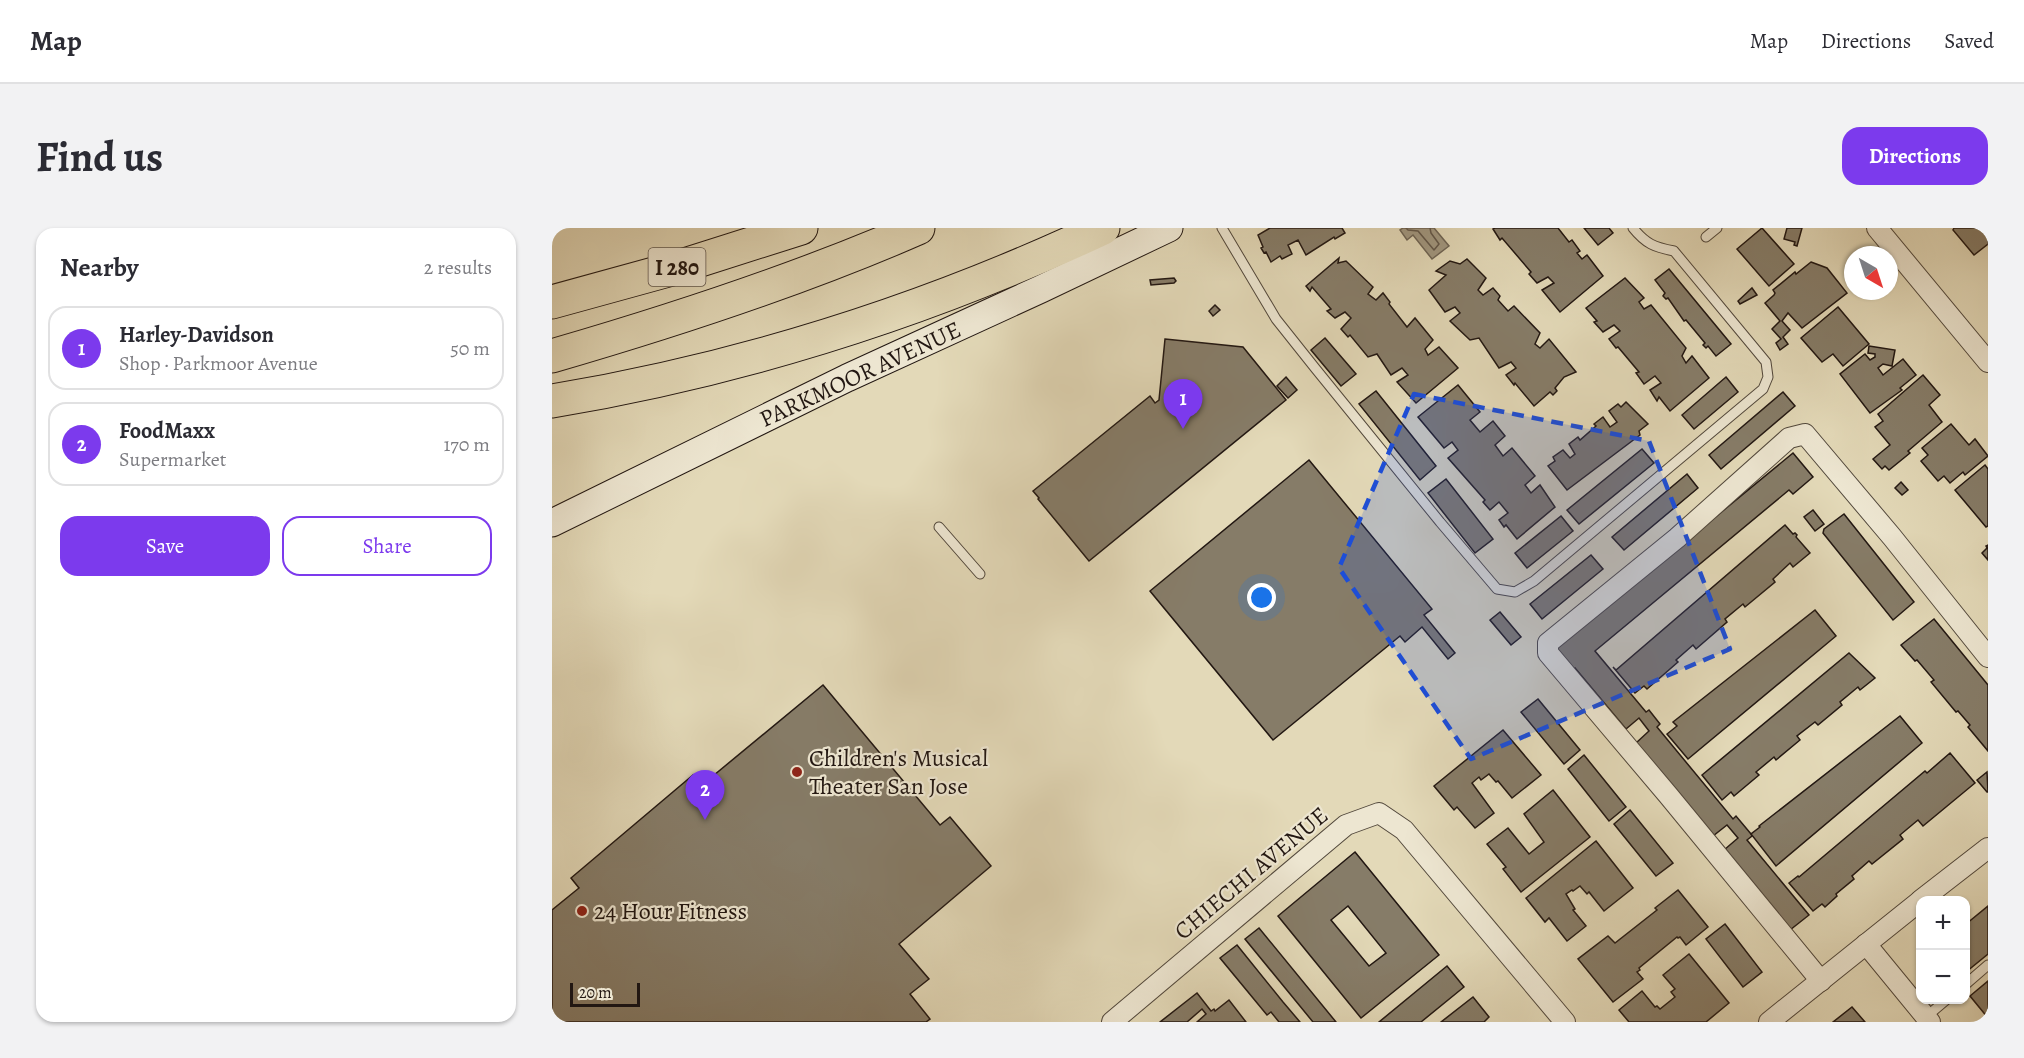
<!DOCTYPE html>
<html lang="en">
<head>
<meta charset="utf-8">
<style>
  body { margin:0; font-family:Alegreya,serif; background:#f2f2f3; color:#2b2b33 }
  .controls { position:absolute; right:18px; bottom:18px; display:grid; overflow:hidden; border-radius:12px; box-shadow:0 2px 4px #0004 }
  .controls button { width:54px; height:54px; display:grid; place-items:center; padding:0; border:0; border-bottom:2px solid #e1e1e2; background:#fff; color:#2b2b33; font:30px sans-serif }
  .compass { position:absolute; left:1292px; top:18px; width:54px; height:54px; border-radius:50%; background:#fff; box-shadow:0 2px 4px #0004; rotate:141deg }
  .scale { position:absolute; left:18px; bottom:15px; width:70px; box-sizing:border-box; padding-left:6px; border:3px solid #221712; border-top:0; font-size:16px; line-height:21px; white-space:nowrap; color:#221712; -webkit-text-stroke:4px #ede6d1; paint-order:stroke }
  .you { position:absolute; left:710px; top:370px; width:21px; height:21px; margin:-15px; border:4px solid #fff; border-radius:50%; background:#1a73e8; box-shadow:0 0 0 9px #1a73e833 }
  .badge { display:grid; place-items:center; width:39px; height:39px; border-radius:50%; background:#7c3aed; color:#fff; font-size:20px; font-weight:700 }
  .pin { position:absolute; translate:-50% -50px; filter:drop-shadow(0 2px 3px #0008) }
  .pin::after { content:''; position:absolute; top:32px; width:21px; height:18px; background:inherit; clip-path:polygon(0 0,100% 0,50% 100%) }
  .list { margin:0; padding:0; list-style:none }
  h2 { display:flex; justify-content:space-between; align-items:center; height:78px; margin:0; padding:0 24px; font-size:26px }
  h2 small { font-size:20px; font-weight:400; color:#7c7c81 }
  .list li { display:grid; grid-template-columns:39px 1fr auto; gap:18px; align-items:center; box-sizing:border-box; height:84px; margin:0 12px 12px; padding:0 12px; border:2px solid #e1e1e2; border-radius:18px }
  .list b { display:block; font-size:22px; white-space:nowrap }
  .list p { margin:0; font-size:20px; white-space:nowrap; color:#7c7c81 }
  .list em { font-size:20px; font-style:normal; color:#7c7c81 }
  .actions { display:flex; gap:12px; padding:18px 24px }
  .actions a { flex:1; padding:14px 0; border:2px solid #7c3aed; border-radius:18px; text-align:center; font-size:21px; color:#7c3aed }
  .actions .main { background:#7c3aed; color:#fff }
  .map { position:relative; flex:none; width:1436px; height:794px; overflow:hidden; border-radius:18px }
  header { display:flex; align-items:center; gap:36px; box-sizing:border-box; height:84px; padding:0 30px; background:#fff; border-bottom:2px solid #e1e1e2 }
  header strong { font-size:28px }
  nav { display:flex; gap:33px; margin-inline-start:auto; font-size:21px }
  .intro { display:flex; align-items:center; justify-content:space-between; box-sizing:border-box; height:144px; padding:0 36px }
  h1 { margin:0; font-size:42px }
  .button { padding:15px 27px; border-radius:18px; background:#7c3aed; color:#fff; font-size:21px; font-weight:700 }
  main { display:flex; gap:36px; padding:0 36px }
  aside { flex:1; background:#fff; border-radius:18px; box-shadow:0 2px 4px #0004 }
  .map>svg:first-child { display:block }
</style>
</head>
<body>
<header>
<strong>Map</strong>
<nav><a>Map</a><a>Directions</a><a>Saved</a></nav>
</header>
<div class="intro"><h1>Find us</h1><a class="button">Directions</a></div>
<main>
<aside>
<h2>Nearby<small>2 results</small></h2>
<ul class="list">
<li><span class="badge">1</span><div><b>Harley-Davidson</b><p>Shop · Parkmoor Avenue</p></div><em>50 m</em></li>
<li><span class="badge">2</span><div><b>FoodMaxx</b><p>Supermarket</p></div><em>170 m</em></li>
</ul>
<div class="actions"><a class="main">Save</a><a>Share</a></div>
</aside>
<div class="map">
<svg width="1436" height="794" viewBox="0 0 1436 794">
  <rect width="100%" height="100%" fill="#e3d9b8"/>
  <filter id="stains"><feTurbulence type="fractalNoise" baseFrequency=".00333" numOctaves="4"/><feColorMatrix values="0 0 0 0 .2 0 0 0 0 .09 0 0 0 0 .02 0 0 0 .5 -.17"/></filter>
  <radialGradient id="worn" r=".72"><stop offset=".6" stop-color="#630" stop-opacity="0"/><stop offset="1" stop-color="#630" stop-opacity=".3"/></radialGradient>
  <path fill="#a19780" stroke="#6e6454" stroke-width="1.5" d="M851 0H882L897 18 880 31 861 7 855 12 848 2Z"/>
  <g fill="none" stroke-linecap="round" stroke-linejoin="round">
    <path stroke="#625749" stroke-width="1.5" d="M854 0 856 2 866 3 882 22 887 16 879 5 878 0"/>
  </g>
  <g fill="#867c68" stroke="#221712" stroke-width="1.5" fill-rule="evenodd">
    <path d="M718 0H790L793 5 783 11 782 9 754 27 746 12 736 17 740 26 730 31 728 28 719 34 714 24 712 25 709 20 711 19 706 7Z"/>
    <path d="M943 0H1006L1017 14 1020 12 1028 23 1025 25 1030 31 1035 27 1051 48 1008 84 990 62 1002 55 996 49 985 55 977 46 979 44 950 10 948 12 941 1Z"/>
    <path d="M1032 0H1057L1061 5 1046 17Z"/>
    <path d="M1210 0 1242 36 1217 58 1185 21Z"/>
    <path d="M1235 0H1250L1245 18 1242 17 1243 14 1232 11Z"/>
    <path d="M1402 0H1436V16L1422 27 1401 2Z"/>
    <path d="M787 30 786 35 794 33 821 59 816 66 824 72 831 65 838 74 837 76 855 99 863 90 881 112 873 121 876 127 887 119 906 140 864 175 845 154 856 147 850 140 839 147 825 126 816 129 798 107 796 109 789 101 799 90 793 84 783 90 775 83 779 81 760 59 758 63 754 58Z"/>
    <path d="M915 31 934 50 926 62 931 67 941 60 948 68 946 72 956 83 962 78 988 105 983 116 988 120 997 111 1024 144 1012 149 1003 160 1005 163 1001 167 998 164 982 178 963 155 962 157 954 147 964 140 959 134 947 140 927 110 918 112 898 93 908 85 903 79 893 84 877 62 894 47 884 43 898 33 908 36Z"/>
    <path d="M1259 34 1275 40 1295 65 1250 100 1236 85 1230 93 1238 102 1231 109 1236 116 1228 122 1224 115 1229 111 1220 101 1228 93 1213 75 1222 67 1223 65 1221 62 1243 44 1244 46Z"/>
    <path d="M1117 41 1179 116 1164 128 1156 118 1154 120 1151 117 1153 115 1134 92 1132 93 1116 70 1114 71 1111 68 1113 65 1103 52Z"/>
    <path d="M622 50 624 53 622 55 599 57 598 52Z"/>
    <path d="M1073 50 1092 70 1087 74 1092 81 1099 77 1134 120 1130 128 1134 135 1140 128 1157 150 1118 183 1107 169 1105 173 1098 162 1109 155 1103 148 1092 156 1084 145 1087 144 1066 119 1064 120 1057 111 1068 103 1062 97 1051 104 1042 94 1045 93 1034 80Z"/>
    <path d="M1200 60 1205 67 1188 76 1186 73Z"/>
    <path d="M663 77 668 82 661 88 657 83Z"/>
    <path d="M1286 79 1317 116 1291 138 1281 126 1270 134 1249 110Z"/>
    <path d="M773 110 804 146 789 158 759 122Z"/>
    <path d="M613 111 691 119 734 172 537 333 486 271 487 270 481 263 598 168 603 175 607 172Z"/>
    <path d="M1317 118 1343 122 1340 138 1331 136 1326 140 1331 147 1351 131 1364 147 1348 160 1350 162 1318 185 1288 146 1313 126 1318 132 1323 129V126L1316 125Z"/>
    <path d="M1371 147 1388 167 1377 177 1390 194 1356 223 1358 225 1337 242 1333 238 1330 241 1321 231 1338 217 1323 199 1331 193 1326 186Z"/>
    <path d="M734 149 745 162 736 170 725 158Z"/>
    <path d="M1174 149 1186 164 1142 201 1130 187Z"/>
    <path d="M906 157 928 184 918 192 928 204 941 193 953 208 943 217 951 228 960 220 983 248 973 257 979 265 988 257 1003 279 965 311 954 297 952 299 947 292 956 285 947 274 938 282 931 274 933 272 896 230 906 222 900 214 892 220 866 189Z"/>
    <path d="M824 163 884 238 868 252 807 176Z"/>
    <path d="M1231 164 1243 178 1169 241 1157 227Z"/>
    <path d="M1074 174 1096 196 1087 203 1088 207 1015 262 996 238 1003 233 1001 229 1011 222 1018 230 1023 226 1017 216 1026 209 1028 212 1044 198 1042 196 1051 189 1058 199 1065 194 1057 183 1066 176 1069 179Z"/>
    <path d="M1399 196 1417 217 1423 211 1436 228 1413 247 1411 244 1398 255 1392 248 1386 253 1369 233 1376 227 1370 220Z"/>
    <path d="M1090 221 1102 235 1027 296 1015 282Z"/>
    <path d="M1241 225 1261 249 1241 266 1237 262 1043 423 1094 484 1097 482 1108 496 1105 499 1181 591 1184 588 1199 606 1200 608 1195 612 1257 687 1238 702 1172 622 1186 610 1175 597 1161 608 1084 515 1097 503 1087 490 1074 501 1023 440 1020 442 1003 421Z"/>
    <path d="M757 232 880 381 872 387 903 425 896 431 870 399 853 414 848 408 721 512 598 363Z"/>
    <path d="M1433 237 1436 241V298L1434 299 1403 262Z"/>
    <path d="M1135 246 1146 260 1072 322 1060 309Z"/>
    <path d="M894 251 941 311 923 325 876 265Z"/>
    <path d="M1349 254 1356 262 1350 267 1343 260Z"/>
    <path d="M1261 282 1272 296 1263 303 1252 289Z"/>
    <path d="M1292 286 1362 374 1341 392 1271 305 1272 301Z"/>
    <path d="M1009 288 1021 303 975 340 963 325Z"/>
    <path d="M1233 297 1241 306 1243 305 1245 307 1244 309 1258 325 1241 339 1238 335 1221 351 1223 354 1193 379 1191 376 1173 391 1175 394 1144 421 1141 417 1124 432 1126 434 1095 461 1092 458 1083 465 1061 439 1064 442Z"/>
    <path d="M1436 317V332L1430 325 1435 320 1434 318Z"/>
    <path d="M1039 327 1051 341 990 391 978 376Z"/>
    <path d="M1263 382 1284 408 1136 531 1115 506 1125 498 1121 494Z"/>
    <path d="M948 384 969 409 959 417 938 392Z"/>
    <path d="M1382 391 1436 457V523L1416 499 1418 497 1406 483 1404 484 1379 454 1382 452 1365 432 1363 433 1349 417Z"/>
    <path d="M1297 425 1323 450 1308 462 1306 459 1288 474 1290 477 1266 497 1263 494 1245 508 1248 512 1224 532 1222 529 1204 544 1207 547 1182 568 1179 564 1170 572 1150 547Z"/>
    <path d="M271 457 388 597 398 589 439 638 347 716 377 751 358 766 378 791 374 794H0V682L27 660 19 650 141 547 150 557Z"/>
    <path d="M986 471 1028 522 1012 536 969 484Z"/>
    <path d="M1348 488 1370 515 1224 638 1199 606 1208 599 1207 598Z"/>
    <path d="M951 502 989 547 960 570 946 553 944 554 937 546 929 552 927 549 920 555 942 585 923 600 905 579 902 582 882 558Z"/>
    <path d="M1398 525 1423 555 1371 598 1366 592 1348 607 1351 611 1320 636 1317 633 1300 648 1302 651 1284 666 1285 668 1273 679 1270 676 1261 683 1237 655 1246 648 1247 649 1373 543 1375 545Z"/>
    <path d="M1032 527 1074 579 1057 593 1016 541Z"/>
    <path d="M1435 544 1436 564H1435L1425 552Z"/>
    <path d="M1001 562 1038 609 969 664 951 641 954 639 935 616 956 600 977 626 992 614 972 586Z"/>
    <path d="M1078 582 1121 635 1104 648 1062 596Z"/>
    <path d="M1044 613 1081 660 1052 683 1037 664 1035 666 1028 658 1021 663 1020 662 1014 666 1023 681 1021 682 1034 698 1015 713 997 690 993 694 974 670Z"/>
    <path d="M803 624 887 727 809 790 726 688ZM796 678 834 725 817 738 779 692Z"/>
    <path d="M1126 662 1156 699 1134 717 1128 709 1126 710 1125 709 1087 740 1088 742 1085 744 1091 751 1061 774 1026 731 1056 708 1063 715 1105 682 1103 680Z"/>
    <path d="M1436 678V726L1414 744V696Z"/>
    <path d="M1173 696 1210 744 1191 759 1154 711Z"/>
    <path d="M707 700 784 794H761L693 711Z"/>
    <path d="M685 717 731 774 748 794H727L719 784 715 787 668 730Z"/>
    <path d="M1137 726 1177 775 1154 794H1077L1067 782 1090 763 1103 779 1105 778 1108 781 1123 769 1119 764 1123 761 1111 747Z"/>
    <path d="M895 738 912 759 869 794H827Z"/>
    <path d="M1436 753V790L1418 768Z"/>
    <path d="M645 765 659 783 662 781 663 783 677 772 694 794H645L654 786 650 781 635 794H608Z"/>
    <path d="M921 769 937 789 932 794H889Z"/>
    <path d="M1300 779 1313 794H1281Z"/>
  </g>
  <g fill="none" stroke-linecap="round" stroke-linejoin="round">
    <defs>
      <g id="lane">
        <path d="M670 0 724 91 763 140 888 294 945 361 963 364 982 353 1211 161 1216 149 1214 134 1122 23C1102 19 1094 16 1081 0"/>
        <path d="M1154 9 1165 0"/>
        <path d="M387 299 428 346"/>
        <path d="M1414 756 1436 737"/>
        <path d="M1374 789 1394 772"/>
      </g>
      <g id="street">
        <path d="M1325 0 1436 134"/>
        <path d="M1369 672 1436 620"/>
        <path d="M1314 716 1378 794"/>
        <path d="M1269 753 1116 567 996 425V415L1125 310 1237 210 1253 206 1340 309 1436 429"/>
        <path d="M560 794 794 597 827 585 852 602 1013 794"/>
        <path d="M1217 794 1368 673"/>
      </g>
      <path id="secondary" d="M0 295 295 150 489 61 617 0"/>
      <g id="highway">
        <path d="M0 74 120 41 249 0"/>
        <path d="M0 128C124 92 247 52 366 0"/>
        <path d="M0 173C191 141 377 82 551 0"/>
      </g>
    </defs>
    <use href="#lane" stroke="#52483c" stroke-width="11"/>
    <use href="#street" stroke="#52483c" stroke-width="22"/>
    <use href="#secondary" stroke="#221712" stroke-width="29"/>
    <use href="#highway" stroke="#221712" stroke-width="35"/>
    <use href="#lane" stroke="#ede6d1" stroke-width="9"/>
    <use href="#street" stroke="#ede6d1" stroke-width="20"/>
    <use href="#secondary" stroke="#ede6d1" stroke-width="27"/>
    <use href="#highway" stroke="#e3d9b8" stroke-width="33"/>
  </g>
  <path fill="#1d4ed8" fill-opacity="0.2" stroke="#1d4ed8" stroke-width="4.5" stroke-dasharray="12 8" stroke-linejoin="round" d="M862 166 1097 213 1178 421 919 531 787 340Z"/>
  <g fill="#8f2418" stroke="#ede6d1" stroke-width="2">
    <circle cx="245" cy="544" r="6"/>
    <circle cx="30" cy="683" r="6"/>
  </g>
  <g text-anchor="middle" stroke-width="4.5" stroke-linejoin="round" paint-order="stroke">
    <rect fill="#ede6d1" stroke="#5f554b" stroke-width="1.5" x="96.5" y="20" width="57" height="38" rx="4.5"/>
    <g font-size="22" font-weight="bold" fill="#221712">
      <text x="125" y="47">I 280</text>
    </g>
    <g font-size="24" fill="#221712" stroke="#ede6d1">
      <text transform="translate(308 146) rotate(-25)" y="8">PARKMOOR AVENUE</text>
      <text transform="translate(699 645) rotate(-40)" y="8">CHIECHI AVENUE</text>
    </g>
    <g font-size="24" fill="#221712" stroke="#ede6d1" text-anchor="start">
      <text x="257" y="538">Children's Musical<tspan x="257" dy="28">Theater San Jose</tspan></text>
      <text x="42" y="691">24 Hour Fitness</text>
    </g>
  </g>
  <rect width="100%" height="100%" filter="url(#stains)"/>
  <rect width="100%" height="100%" fill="url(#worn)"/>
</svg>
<div class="controls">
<button>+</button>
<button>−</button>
</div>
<svg class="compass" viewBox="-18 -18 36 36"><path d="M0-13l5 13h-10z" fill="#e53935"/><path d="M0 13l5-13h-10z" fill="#7c7c81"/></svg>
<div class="scale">20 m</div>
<div class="you"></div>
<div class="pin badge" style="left:631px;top:201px">1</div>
<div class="pin badge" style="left:153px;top:592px">2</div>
</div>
</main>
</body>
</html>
